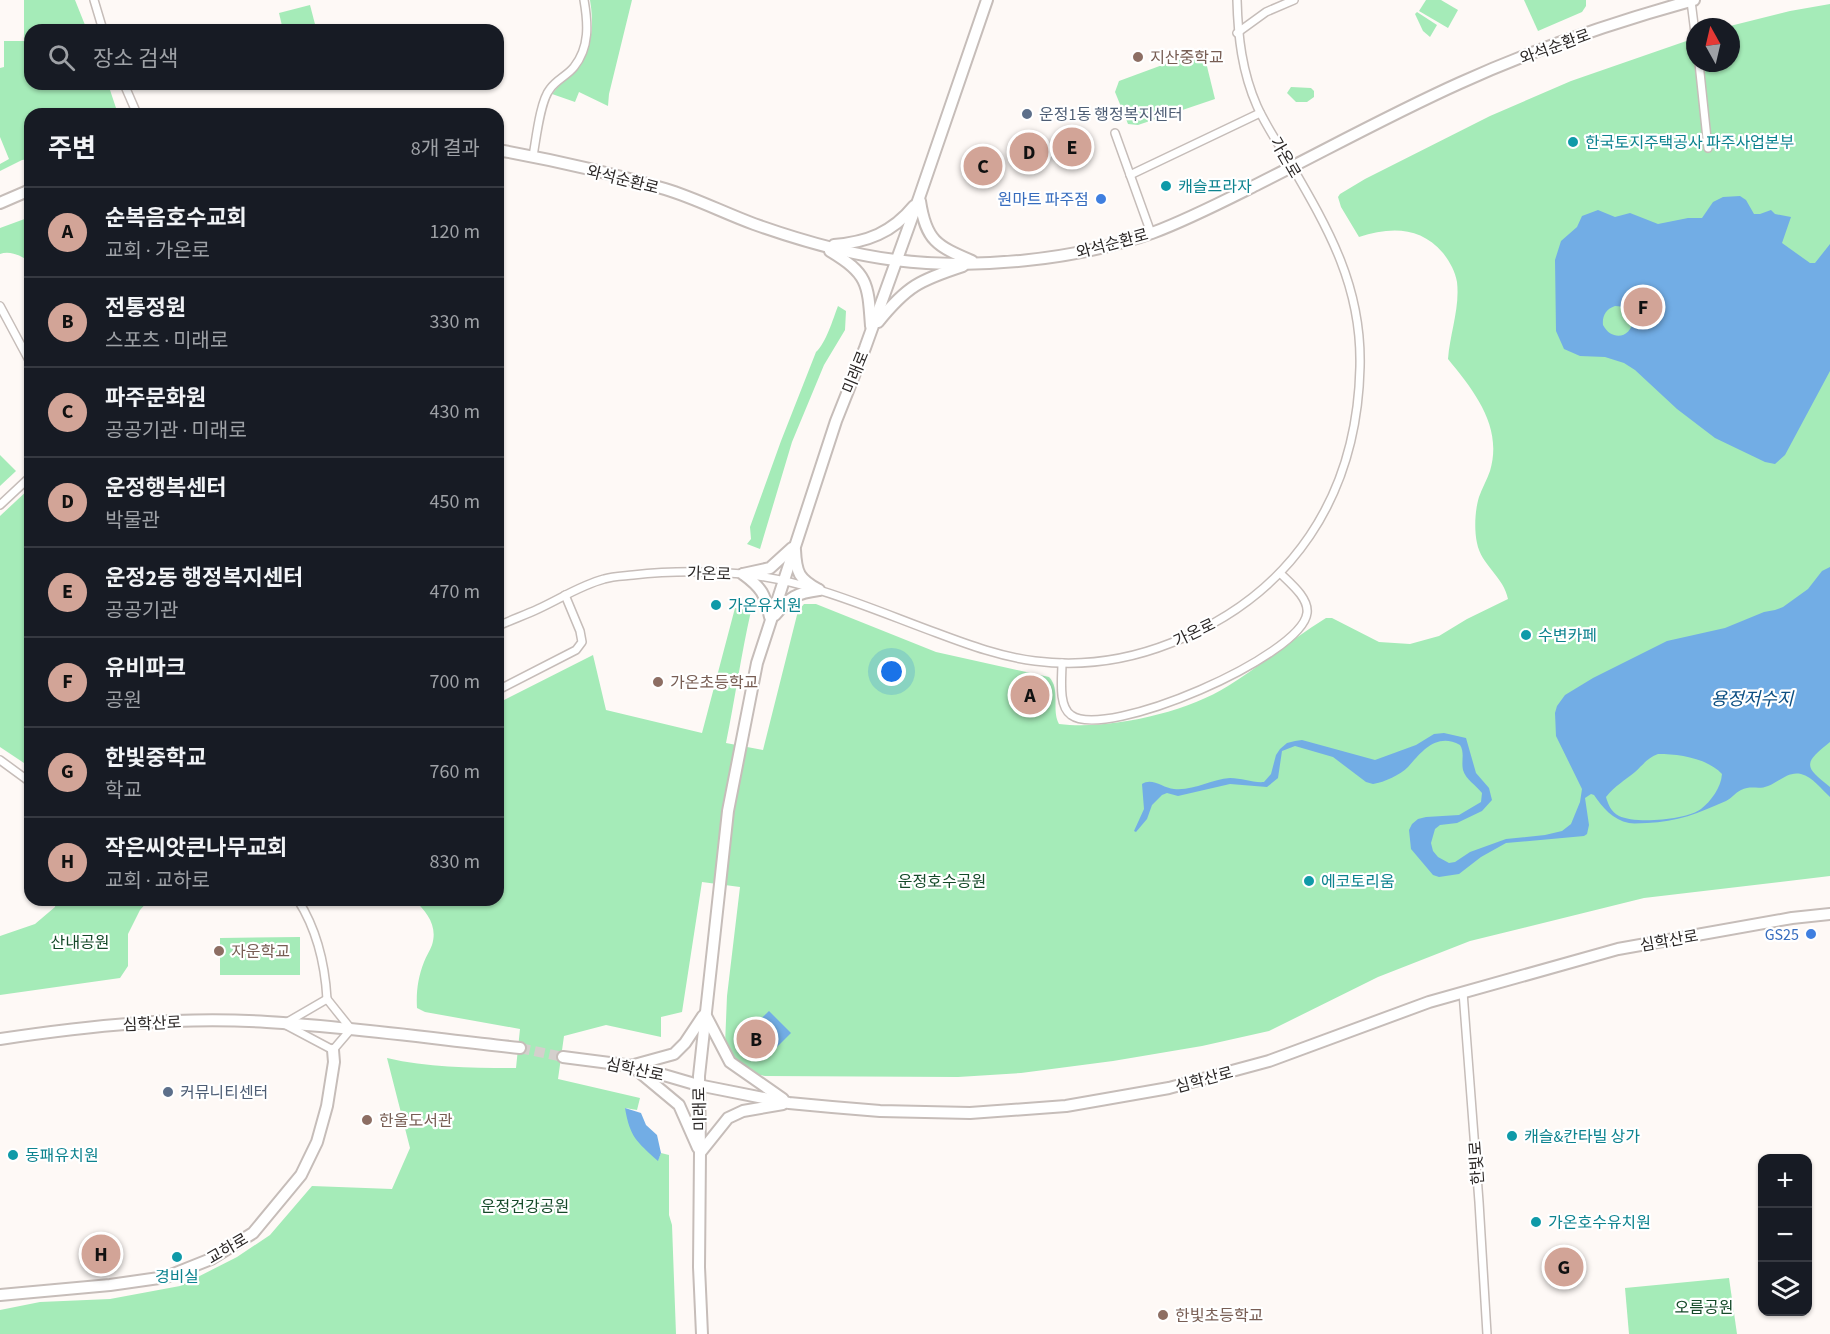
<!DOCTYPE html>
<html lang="ko">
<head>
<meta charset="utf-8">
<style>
  body { margin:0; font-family:"Source Sans 3","Noto Sans KR",sans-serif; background:#242831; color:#f1f3f6 }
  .controls { position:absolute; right:18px; bottom:18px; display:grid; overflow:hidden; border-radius:12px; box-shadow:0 2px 4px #0004 }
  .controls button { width:54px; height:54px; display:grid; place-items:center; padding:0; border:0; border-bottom:2px solid #363941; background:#171b24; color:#f1f3f6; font:30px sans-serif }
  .compass { position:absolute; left:1686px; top:18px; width:54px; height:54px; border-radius:50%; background:#171b24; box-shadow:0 2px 4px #0004; rotate:352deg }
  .you { position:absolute; left:892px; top:672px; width:21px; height:21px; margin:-15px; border:4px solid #fff; border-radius:50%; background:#1a73e8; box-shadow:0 0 0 9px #1a73e833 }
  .badge { display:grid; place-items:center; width:39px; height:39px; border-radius:50%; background:#d2a497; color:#111; font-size:20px; font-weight:700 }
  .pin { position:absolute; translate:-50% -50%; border:3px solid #fff; box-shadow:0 2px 6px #0006 }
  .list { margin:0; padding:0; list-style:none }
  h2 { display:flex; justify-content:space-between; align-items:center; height:78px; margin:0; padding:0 24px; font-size:26px }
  h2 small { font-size:20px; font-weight:400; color:#9ea1a6 }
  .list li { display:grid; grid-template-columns:39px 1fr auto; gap:18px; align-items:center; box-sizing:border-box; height:90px; padding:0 24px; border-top:2px solid #363941 }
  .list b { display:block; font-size:22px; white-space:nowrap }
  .list p { margin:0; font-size:20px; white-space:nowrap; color:#9ea1a6 }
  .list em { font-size:20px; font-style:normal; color:#9ea1a6 }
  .icon { flex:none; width:33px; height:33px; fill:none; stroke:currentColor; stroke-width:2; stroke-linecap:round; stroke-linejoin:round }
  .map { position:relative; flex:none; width:1830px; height:1334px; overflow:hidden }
  .search { position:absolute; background:#171b24; box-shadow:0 2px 4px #0004; left:24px; top:24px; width:480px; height:66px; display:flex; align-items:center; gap:15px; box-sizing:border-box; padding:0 21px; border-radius:18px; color:#9ea1a6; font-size:22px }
  .panel { position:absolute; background:#171b24; box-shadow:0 2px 4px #0004; left:24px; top:108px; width:480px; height:798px; border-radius:18px }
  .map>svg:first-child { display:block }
</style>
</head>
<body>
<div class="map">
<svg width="1830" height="1334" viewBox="0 0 1830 1334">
  <rect width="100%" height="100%" fill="#fef9f6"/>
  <g fill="#a5ebb8">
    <path d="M24 0H75L87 30H30V84H108L118 114H30V159L22 160 0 171V164L9 159 0 137V68L4 67V41H24Z"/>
    <path d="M590 0H632L609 94 608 106 579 92 575 102 552 94C582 59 598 49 590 0Z"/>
    <path d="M1426 0H1441L1458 10 1448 28 1419 11Z"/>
    <path d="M1524 0H1586V6L1582 12 1538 31Z"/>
    <path d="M1830 4V876L1644 898 1470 941 1378 977 1269 1031 1202 1046 1113 1061 1021 1073 958 1077 765 1076 741 1071 725 1045 727 996 740 887 702 882 682 1012 661 1017V1037L606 1025 564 1036 558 1079 640 1098 637 1110 625 1108 658 1160 661 1153 669 1155V1215L672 1225 676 1334H0V1310L40 1302 110 1299 180 1286 237 1257 270 1235 312 1186 392 1189 410 1148 387 1058C429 1068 473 1068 516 1068L520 1029 425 1012 417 1008C416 992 418 977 424 962 426 956 430 951 432 945 438 926 427 912 414 900H498V703L593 655 606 710 702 733 735 608 751 611C741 655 735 699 726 743L763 750 798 611 804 604H816L936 652 1049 677C1061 689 1051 710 1059 724 1109 730 1185 713 1228 686 1262 665 1292 639 1326 618H1332L1379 642 1410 644 1439 636 1467 619 1508 599C1504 577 1481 565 1477 543 1474 529 1475 510 1479 497 1482 488 1487 480 1490 471 1503 427 1475 392 1448 359 1450 333 1460 308 1457 282 1455 271 1450 262 1443 253 1420 226 1390 227 1359 237L1341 207 1338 197 1340 194 1365 179 1490 116 1571 81 1695 38V63H1731V27H1726L1790 11Z"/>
    <path d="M310 5 316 28 283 30 279 13Z"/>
    <path d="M1417 12 1437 25 1430 37 1423 31 1415 14Z"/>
    <path d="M1203 50 1215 99 1138 125 1128 124 1115 92 1119 81Z"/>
    <path d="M1291 87 1311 88 1314 91V97L1307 102H1296L1287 93Z"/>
    <path d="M30 217V262C22 256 10 250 0 254V228Z"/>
    <path d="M838 306 846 311 845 330 824 365 792 442 760 549 747 544 751 539 750 527 781 441 816 352C826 343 833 319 838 306Z"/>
    <path d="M0 455 16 471 0 486Z"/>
    <path d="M30 488V767L0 747V516Z"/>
    <path d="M56 900H149L140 910 128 934V966L120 978 0 995V936L35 924 55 907Z"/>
    <path d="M300 937V975H220V938Z"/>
    <path d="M1729 1278 1737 1334H1629L1625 1288Z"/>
  </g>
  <g fill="#72ade5" fill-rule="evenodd">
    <path d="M1740 196 1746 200 1754 214H1760L1771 210 1775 214 1791 217 1782 243 1810 263H1815L1830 244V371L1785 455 1775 464 1765 462 1715 438 1677 409 1635 370 1624 363 1605 357 1580 356 1564 349 1556 331 1555 260 1561 241 1577 227 1582 216 1598 210 1615 217 1630 213 1658 224 1688 218H1702L1713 202 1723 197ZM1615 306C1624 306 1631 310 1633 319 1632 338 1612 342 1603 325 1602 316 1606 309 1615 306Z"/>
    <path d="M1830 567V742C1802 764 1805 767 1830 787V797C1821 789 1813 777 1801 774 1788 771 1779 782 1768 786 1759 790 1751 785 1741 790 1735 793 1732 798 1726 801 1699 813 1677 822 1647 823 1641 823 1634 824 1629 823 1613 820 1602 807 1594 795L1591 794 1585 798 1589 825 1587 834 1584 836 1506 843 1481 857 1459 874 1439 877 1433 875 1411 849 1409 830 1412 824 1418 819 1426 817 1459 815 1481 802 1482 793C1476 785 1466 780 1463 770 1461 761 1465 753 1460 745 1437 732 1422 751 1408 767 1400 775 1385 782 1373 784L1366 782 1333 757 1295 746 1282 751 1278 778 1267 787 1230 784 1178 796 1167 793 1162 795 1152 805 1147 819 1136 832 1134 831 1144 809 1142 784C1152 777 1163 788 1174 789 1194 791 1211 779 1230 778 1242 778 1253 783 1264 782L1271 774 1276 755 1280 749 1287 743 1295 741 1302 740 1375 760 1416 745 1434 734 1444 733 1466 738 1476 773 1489 788 1492 800 1482 811 1457 823 1440 825 1435 829 1431 843 1433 851 1438 857 1449 863 1455 862 1470 852 1506 839 1545 835 1562 831 1571 824 1580 802 1582 789 1556 736 1555 713 1557 706 1565 695 1593 678 1667 641 1725 628 1764 612 1775 610 1783 607 1808 589 1822 571ZM1658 754C1679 754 1707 758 1722 774 1721 788 1711 801 1701 809 1686 820 1635 824 1619 816 1611 812 1608 804 1606 797 1615 786 1625 780 1635 772 1643 765 1647 758 1658 754Z"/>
    <path d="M769 1011 791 1033 768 1056 746 1033Z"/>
    <path d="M625 1108 641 1113 646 1125 657 1135 661 1153 658 1161C636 1141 630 1137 625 1108Z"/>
  </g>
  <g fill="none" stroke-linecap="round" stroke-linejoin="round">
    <path stroke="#d4cfcc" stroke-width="10" stroke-dasharray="10 5" stroke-linecap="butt" d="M520 1048 563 1057"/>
    <defs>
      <g id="street">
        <path d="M94 0 103 30"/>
        <path d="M1691 1 1695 33"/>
        <path d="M1237 33 1266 12 1294 0"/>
        <path d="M1699 63 1708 148"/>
        <path d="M124 84 137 114"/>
        <path d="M1115 133 1151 233"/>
        <path d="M533 156C536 140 540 101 550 89 556 80 568 75 574 67 590 47 588 23 584 0"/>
        <path d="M1130 175 1260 113"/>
        <path d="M0 306 30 362"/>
        <path d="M0 505 30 477"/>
        <path d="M498 626C511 620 525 615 538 609 560 599 581 585 604 579 613 576 624 576 633 575 669 571 706 571 743 574 811 581 874 610 937 633 969 645 1002 657 1035 661 1082 667 1128 660 1171 643 1292 596 1357 496 1360 367 1362 287 1329 230 1290 163 1279 145 1266 126 1257 106 1242 72 1238 37 1237 0"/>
        <path d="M1062 663C1062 678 1058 706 1071 715 1106 741 1302 656 1307 613 1309 598 1290 583 1280 573"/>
        <path d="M498 690 576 650 582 642 580 631 565 595"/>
        <path d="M0 760 30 782"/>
        <path d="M298 900C317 930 325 964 327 999"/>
        <path d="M1463 992 1479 1202 1487 1334"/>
        <path d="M327 999 351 1029 333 1050 284 1024Z"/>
      </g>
      <g id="secondary">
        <path d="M498 150C554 160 611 173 665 189 695 198 724 213 754 224 799 240 847 254 895 260 975 270 1076 260 1152 233 1187 220 1222 202 1256 185 1324 151 1391 114 1460 83 1535 49 1614 22 1694 0"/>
        <path d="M920 201C926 241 937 246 972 261"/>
        <path d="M0 203 30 190"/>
        <path d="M834 245C867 242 892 233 914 206"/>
        <path d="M830 251C868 274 868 283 871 326"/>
        <path d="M878 322C907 286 920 280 963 266"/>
        <path d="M795 550C796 573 799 579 819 590"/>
        <path d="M743 574 770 568 792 548"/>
        <path d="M743 574C762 588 765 594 770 617"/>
        <path d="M775 615C790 597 796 593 819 590"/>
        <path d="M705 1014 730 1062 783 1099"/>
        <path d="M0 1039C88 1026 178 1016 267 1022 352 1027 436 1039 520 1048"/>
        <path d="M563 1057 633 1066 698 1085 789 1103 832 1107 880 1111 970 1113 1066 1106 1169 1088 1269 1061 1429 1002 1618 949 1792 918 1830 914"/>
        <path d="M634 1065 674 1054 685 1043 703 1016"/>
        <path d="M637 1070 679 1105 698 1148"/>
        <path d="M700 1153 728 1118 743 1111 783 1104"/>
        <path d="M0 1295 110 1285 166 1277 211 1259 253 1233 301 1175 317 1142 327 1106 334 1062 333 1050"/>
        <path d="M702 1334 699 1267 700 1153 699 1076 728 811 757 663 836 421 865 348 919 198 987 0"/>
      </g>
    </defs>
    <use href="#street" stroke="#c6bdb9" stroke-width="10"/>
    <use href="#secondary" stroke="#c6bdb9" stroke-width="14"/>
    <use href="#street" stroke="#fff" stroke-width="7"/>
    <use href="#secondary" stroke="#fff" stroke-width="10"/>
  </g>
  <g fill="#8d6e63" stroke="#fff" stroke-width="2">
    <circle cx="1138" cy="57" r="6"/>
    <circle cx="658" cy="682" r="6"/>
    <circle cx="219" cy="951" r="6"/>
    <circle cx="367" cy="1120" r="6"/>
    <circle cx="1163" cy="1315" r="6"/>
  </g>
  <g fill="#5c6f8a" stroke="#fff" stroke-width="2">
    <circle cx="1027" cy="114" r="6"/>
    <circle cx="168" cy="1092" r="6"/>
  </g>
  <g fill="#0f9aa8" stroke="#fff" stroke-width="2">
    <circle cx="1573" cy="142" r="6"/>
    <circle cx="1166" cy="186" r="6"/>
    <circle cx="716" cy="605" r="6"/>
    <circle cx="1526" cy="635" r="6"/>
    <circle cx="1309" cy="881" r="6"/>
    <circle cx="1512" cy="1136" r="6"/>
    <circle cx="13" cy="1155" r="6"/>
    <circle cx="1536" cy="1222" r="6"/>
    <circle cx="177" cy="1257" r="6"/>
  </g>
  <g fill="#3f7fe0" stroke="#fff" stroke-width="2">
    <circle cx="1101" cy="199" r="6"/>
    <circle cx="1811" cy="934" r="6"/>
  </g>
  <g text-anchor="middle" stroke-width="4.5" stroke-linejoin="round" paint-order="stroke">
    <g font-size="16" fill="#2b2726" stroke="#fff">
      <text transform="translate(1555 46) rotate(-20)" y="6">와석순환로</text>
      <text transform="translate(1286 157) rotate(60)" y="6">가온로</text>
      <text transform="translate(623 179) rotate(14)" y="6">와석순환로</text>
      <text transform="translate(1112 243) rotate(-15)" y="6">와석순환로</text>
      <text transform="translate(855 372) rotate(-68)" y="6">미래로</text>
      <text transform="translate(709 573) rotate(2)" y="6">가온로</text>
      <text transform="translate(1194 632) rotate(-26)" y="6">가온로</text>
      <text transform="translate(1669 940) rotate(-10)" y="6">심학산로</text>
      <text transform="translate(152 1023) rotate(-3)" y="6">심학산로</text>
      <text transform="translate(635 1069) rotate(12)" y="6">심학산로</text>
      <text transform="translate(1204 1079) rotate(-15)" y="6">심학산로</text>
      <text transform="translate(699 1109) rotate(-91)" y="6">미래로</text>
      <text transform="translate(1476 1163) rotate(-94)" y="6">한빛로</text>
      <text transform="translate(227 1248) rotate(-30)" y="6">교하로</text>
    </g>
    <g font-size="16" fill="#785e54" stroke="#fff" text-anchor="start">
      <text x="1150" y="63">지산중학교</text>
      <text x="670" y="688">가온초등학교</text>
      <text x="231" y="957">자운학교</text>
      <text x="379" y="1126">한울도서관</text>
      <text x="1175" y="1321">한빛초등학교</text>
    </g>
    <g font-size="16" fill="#4e5e75" stroke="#fff" text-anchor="start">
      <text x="1039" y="120">운정1동 행정복지센터</text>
      <text x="180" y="1098">커뮤니티센터</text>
    </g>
    <g font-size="16" fill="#0d838f" stroke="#fff" text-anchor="start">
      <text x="1585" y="148">한국토지주택공사 파주사업본부</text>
      <text x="1178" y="192">캐슬프라자</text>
      <text x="728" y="611">가온유치원</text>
      <text x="1538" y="641">수변카페</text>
      <text x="1321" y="887">에코토리움</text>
      <text x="1524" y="1142">캐슬&amp;칸타빌 상가</text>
      <text x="25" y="1161">동패유치원</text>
      <text x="1548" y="1228">가온호수유치원</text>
      <text x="177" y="1282" text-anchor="middle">경비실</text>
    </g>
    <g font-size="16" fill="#366cbe" stroke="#fff" text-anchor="end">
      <text x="1089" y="205">원마트 파주점</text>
      <text x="1799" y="940">GS25</text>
    </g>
    <g font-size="16" fill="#154a29" stroke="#fff">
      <text x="942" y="887">운정호수공원</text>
      <text x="80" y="948">산내공원</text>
      <text x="525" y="1212">운정건강공원</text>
      <text x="1704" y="1313">오름공원</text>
    </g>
    <g font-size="18" font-style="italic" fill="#0b4e82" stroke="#fff">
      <text x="1752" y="705">용정저수지</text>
    </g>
  </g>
</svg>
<div class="controls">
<button>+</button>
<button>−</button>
<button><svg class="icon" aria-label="layers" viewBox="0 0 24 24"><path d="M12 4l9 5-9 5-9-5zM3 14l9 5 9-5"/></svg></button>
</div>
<svg class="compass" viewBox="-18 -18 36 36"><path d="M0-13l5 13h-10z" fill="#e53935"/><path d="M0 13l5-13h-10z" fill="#9ea1a6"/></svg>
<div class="you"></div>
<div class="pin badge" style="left:1030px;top:695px">A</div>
<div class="pin badge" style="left:756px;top:1039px">B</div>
<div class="pin badge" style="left:983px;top:166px">C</div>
<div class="pin badge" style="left:1029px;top:152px">D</div>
<div class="pin badge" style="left:1072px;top:147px">E</div>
<div class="pin badge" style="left:1643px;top:307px">F</div>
<div class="pin badge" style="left:1564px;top:1267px">G</div>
<div class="pin badge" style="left:101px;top:1254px">H</div>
<div class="search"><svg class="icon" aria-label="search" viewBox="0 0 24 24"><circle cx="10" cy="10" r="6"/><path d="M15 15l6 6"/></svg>장소 검색</div>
<section class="panel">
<h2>주변<small>8개 결과</small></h2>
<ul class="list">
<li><span class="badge">A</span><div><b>순복음호수교회</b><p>교회 · 가온로</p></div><em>120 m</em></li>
<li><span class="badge">B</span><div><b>전통정원</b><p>스포츠 · 미래로</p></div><em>330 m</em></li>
<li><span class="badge">C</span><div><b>파주문화원</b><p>공공기관 · 미래로</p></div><em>430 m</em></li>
<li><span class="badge">D</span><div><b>운정행복센터</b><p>박물관</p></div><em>450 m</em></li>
<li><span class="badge">E</span><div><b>운정2동 행정복지센터</b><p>공공기관</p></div><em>470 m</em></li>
<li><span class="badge">F</span><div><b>유비파크</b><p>공원</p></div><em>700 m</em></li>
<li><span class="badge">G</span><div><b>한빛중학교</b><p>학교</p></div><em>760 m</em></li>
<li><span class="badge">H</span><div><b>작은씨앗큰나무교회</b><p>교회 · 교하로</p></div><em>830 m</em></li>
</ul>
</section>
</div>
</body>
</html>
